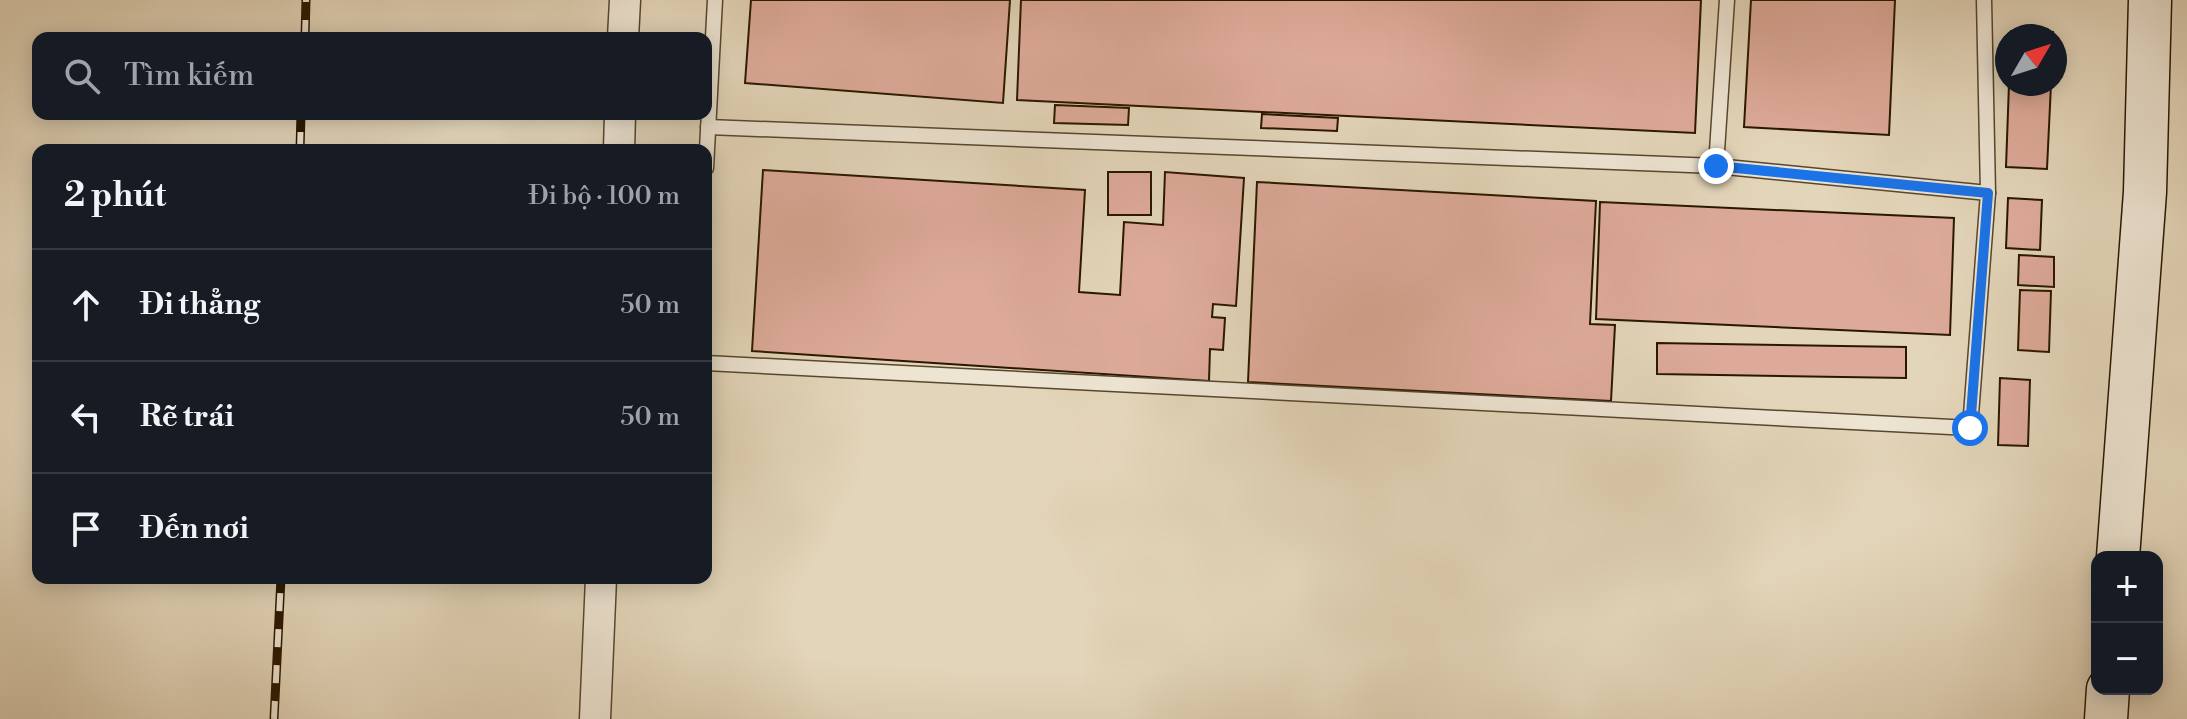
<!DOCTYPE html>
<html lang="vi">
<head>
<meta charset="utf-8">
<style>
  body { margin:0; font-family:"Libre Bodoni",serif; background:#242831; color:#f1f3f6 }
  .controls { position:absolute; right:24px; bottom:24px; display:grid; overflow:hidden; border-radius:16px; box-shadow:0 4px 20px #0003 }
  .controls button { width:72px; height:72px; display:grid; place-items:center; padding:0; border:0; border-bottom:2px solid #363941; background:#171b24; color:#f1f3f6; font:40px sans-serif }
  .compass { position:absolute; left:1995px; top:24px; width:72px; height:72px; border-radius:50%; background:#171b24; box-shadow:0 4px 20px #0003; rotate:51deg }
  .stop { position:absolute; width:24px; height:24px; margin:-18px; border:6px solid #1a73e8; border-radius:50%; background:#fff }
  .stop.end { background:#1a73e8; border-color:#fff; box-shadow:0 2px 8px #0008 }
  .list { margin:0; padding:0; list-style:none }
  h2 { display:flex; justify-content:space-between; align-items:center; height:104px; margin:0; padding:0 32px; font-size:34px }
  h2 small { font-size:26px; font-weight:400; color:#9ea1a6 }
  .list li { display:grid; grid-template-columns:52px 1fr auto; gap:24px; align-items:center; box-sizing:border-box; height:112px; padding:0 32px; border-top:2px solid #363941 }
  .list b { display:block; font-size:30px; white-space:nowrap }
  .list em { font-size:26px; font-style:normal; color:#9ea1a6 }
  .icon { flex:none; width:44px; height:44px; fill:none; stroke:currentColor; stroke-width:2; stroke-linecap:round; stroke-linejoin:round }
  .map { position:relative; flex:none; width:2187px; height:719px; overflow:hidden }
  .search { position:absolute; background:#171b24; box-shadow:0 4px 20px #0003; left:32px; top:32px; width:680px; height:88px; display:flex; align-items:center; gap:20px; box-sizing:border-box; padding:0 28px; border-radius:16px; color:#9ea1a6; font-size:30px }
  .panel { position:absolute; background:#171b24; box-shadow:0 4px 20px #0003; left:32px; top:144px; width:680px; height:440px; border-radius:16px }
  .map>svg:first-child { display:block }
</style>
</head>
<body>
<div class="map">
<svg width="2187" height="719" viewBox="0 0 2187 719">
  <rect width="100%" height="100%" fill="#e3d5b9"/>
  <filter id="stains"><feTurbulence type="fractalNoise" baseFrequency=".0025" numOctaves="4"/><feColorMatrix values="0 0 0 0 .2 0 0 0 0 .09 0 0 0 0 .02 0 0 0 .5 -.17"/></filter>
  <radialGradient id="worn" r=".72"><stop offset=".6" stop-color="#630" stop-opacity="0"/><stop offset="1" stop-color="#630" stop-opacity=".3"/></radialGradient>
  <g fill="#da9" stroke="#2a1700" stroke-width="2">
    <path d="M751 0H1010L1003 103 745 83Z"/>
    <path d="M1021 0H1701L1695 133 1017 100Z"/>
    <path d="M1751 0H1895L1889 135 1744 127Z"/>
    <path d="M2011 31 2053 32V36H2011Z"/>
    <path d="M2009 84H2051L2047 169 2006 167Z"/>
    <path d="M1055 105 1129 108 1128 125 1054 123Z"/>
    <path d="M1262 114 1338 118 1337 131 1261 128Z"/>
    <path d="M763 170 1085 190 1079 292 1120 295 1124 222 1163 225 1165 172 1244 178 1236 306 1213 304 1212 317 1225 318 1223 350 1210 349 1209 381 752 351Z"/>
    <rect x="1108" y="172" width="43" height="43"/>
    <path d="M1257 182 1596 201 1590 324 1615 325 1611 401 1248 382Z"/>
    <path d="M2008 198 2042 200 2040 250 2006 248Z"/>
    <path d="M1600 202 1954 218 1950 335 1596 319Z"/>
    <path d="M2019 255 2054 257V287L2018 285Z"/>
    <path d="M2020 290 2051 291 2049 352 2018 350Z"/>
    <path d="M1657 343 1906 347V378L1657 374Z"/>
    <path d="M2000 378 2030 380 2028 446 1998 445Z"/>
  </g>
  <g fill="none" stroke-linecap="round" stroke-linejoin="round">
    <defs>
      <g id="lane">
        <path d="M708 127 1716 166 1988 193"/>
        <path d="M1716 166 1727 0"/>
        <path d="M706 168 715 0"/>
        <path d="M706 363 1970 428 1988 193 1984 0"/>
      </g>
      <g id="street">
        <path d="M623 38 625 0"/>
        <path d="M619 150 620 114"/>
        <path d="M595 719 601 578"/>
      </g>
      <g id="secondary">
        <path d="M2118 557 2145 192 2150 0"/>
        <path d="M2106 719 2108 689"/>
      </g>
    </defs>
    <use href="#lane" stroke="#58462e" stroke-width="17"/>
    <use href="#street" stroke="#58462e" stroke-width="33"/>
    <use href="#secondary" stroke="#2a1700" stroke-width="45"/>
    <use href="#lane" stroke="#ede4d2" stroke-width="14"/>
    <use href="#street" stroke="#ede4d2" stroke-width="30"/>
    <use href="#secondary" stroke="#ede4d2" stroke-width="42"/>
    <defs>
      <g id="rail">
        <path d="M305 38 306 0"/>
        <path d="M300 150 301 114"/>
        <path d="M274 719 281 578"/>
      </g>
    </defs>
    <use href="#rail" stroke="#2a1700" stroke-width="9"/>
    <use href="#rail" stroke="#ede4d2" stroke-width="6" stroke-dasharray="18" stroke-linecap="butt"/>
  </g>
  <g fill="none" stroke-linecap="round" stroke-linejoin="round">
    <path stroke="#1a73e8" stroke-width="10" d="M1716 166 1988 193 1970 428"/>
  </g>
  <rect width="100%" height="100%" filter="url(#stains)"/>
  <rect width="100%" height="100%" fill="url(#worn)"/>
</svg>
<div class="controls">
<button>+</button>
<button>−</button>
</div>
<svg class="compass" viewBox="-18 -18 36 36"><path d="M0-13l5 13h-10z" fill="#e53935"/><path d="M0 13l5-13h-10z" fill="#9ea1a6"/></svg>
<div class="stop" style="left:1970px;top:428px"></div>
<div class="stop end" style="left:1716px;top:166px"></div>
<div class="search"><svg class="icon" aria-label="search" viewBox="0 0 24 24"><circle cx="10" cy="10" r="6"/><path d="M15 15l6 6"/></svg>Tìm kiếm</div>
<section class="panel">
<h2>2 phút<small>Đi bộ · 100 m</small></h2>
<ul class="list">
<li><svg class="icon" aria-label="ahead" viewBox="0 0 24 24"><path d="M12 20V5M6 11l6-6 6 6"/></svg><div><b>Đi thẳng</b></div><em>50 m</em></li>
<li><svg class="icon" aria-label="left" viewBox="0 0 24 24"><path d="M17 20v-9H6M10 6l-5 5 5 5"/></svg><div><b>Rẽ trái</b></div><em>50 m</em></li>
<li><svg class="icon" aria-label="arrive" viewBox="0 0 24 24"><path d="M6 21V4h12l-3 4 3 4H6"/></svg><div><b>Đến nơi</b></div></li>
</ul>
</section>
</div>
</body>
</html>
